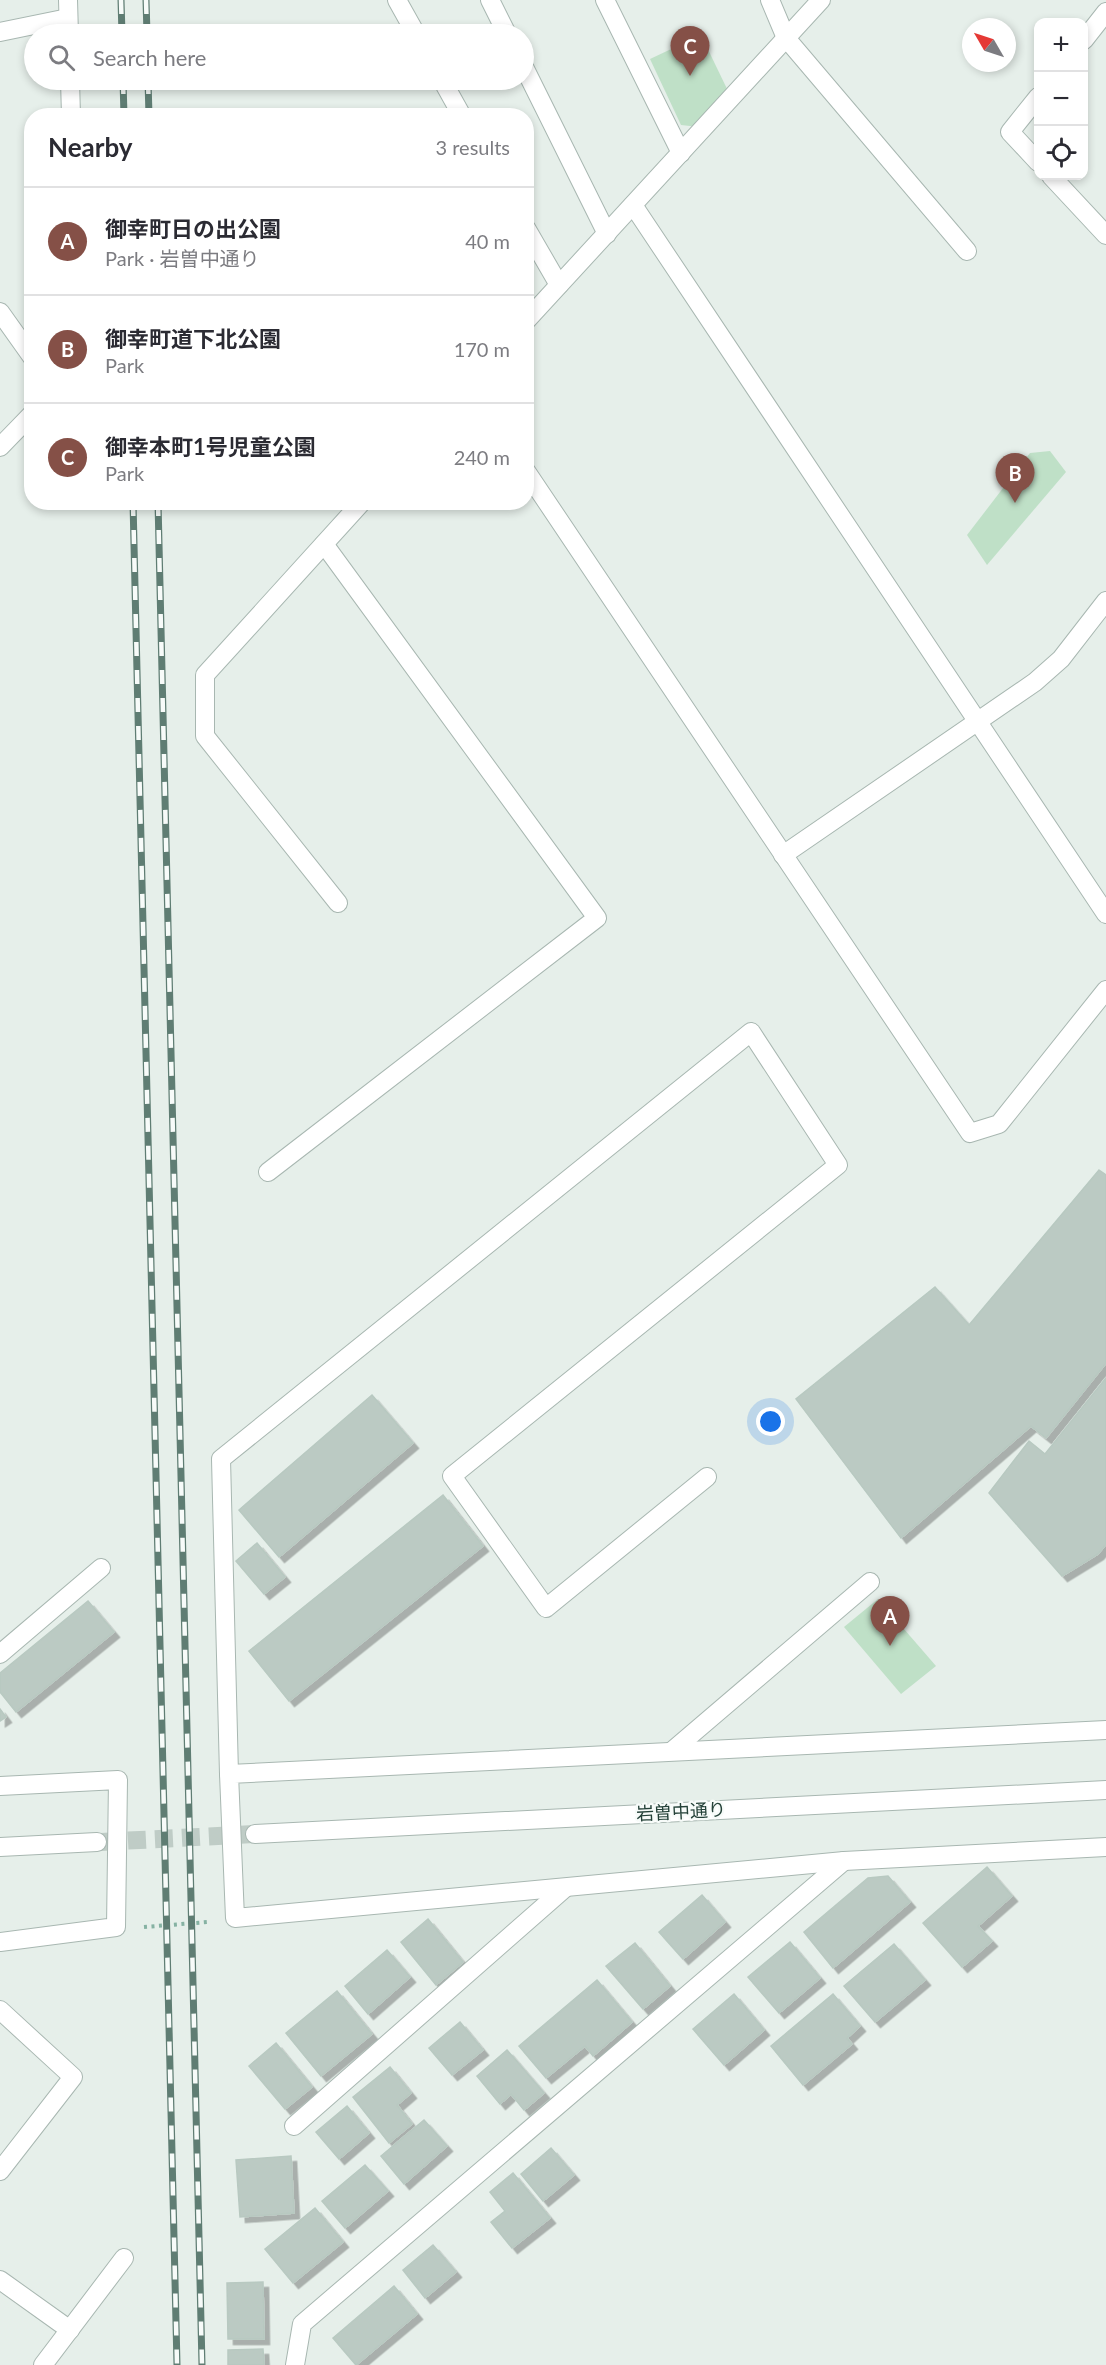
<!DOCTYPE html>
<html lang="en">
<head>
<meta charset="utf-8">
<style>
  body { margin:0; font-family:Lato,"Noto Sans JP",sans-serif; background:#f2f2f3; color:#2b2b33 }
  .controls { position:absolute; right:18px; top:18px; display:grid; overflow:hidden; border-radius:12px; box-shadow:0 3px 9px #0003 }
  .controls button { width:54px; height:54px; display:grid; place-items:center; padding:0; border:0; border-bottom:2px solid #e1e1e2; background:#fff; color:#2b2b33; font:30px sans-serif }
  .compass { position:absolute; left:962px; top:18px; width:54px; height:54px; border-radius:50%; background:#fff; box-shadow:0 3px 9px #0003; rotate:309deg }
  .you { position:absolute; left:771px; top:1422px; width:21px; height:21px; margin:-15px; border:4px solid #fff; border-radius:50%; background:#1a73e8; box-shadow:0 0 0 9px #1a73e833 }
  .badge { display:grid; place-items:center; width:39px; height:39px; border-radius:50%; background:#855047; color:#fff; font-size:20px; font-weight:700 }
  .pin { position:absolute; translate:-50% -50px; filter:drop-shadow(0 2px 3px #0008) }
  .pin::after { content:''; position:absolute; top:32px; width:21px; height:18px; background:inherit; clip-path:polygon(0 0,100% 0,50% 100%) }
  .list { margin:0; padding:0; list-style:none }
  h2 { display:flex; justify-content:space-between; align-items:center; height:78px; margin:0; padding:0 24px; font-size:26px }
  h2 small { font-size:20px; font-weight:400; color:#7c7c81 }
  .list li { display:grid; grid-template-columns:39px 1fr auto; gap:18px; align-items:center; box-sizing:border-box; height:108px; padding:0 24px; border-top:2px solid #e1e1e2 }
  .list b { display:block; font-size:22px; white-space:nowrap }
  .list p { margin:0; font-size:20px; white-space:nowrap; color:#7c7c81 }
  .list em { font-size:20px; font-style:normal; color:#7c7c81 }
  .icon { flex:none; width:33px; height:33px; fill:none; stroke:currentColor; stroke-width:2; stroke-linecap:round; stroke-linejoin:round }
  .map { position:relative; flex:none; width:1106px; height:2365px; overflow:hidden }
  .search { position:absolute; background:#fff; box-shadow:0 3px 9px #0003; left:24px; top:24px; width:510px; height:66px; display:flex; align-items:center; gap:15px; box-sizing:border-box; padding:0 21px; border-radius:33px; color:#7c7c81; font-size:22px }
  .panel { position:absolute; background:#fff; box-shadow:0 3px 9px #0003; left:24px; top:108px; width:510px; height:402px; border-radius:24px }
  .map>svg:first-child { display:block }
</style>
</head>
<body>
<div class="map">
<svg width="1106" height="2365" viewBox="0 0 1106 2365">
  <defs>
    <filter id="shadow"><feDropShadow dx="5.5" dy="5.5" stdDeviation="0" flood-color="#0004"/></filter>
  </defs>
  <rect width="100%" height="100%" fill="#e6efea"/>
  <g fill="#bfe0c7">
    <path d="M701 35 729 93 699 127 681 125 650 59Z"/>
    <path d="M1050 451 1066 472 987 565 967 535 1030 453Z"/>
    <path d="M878 1599 936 1666 901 1694 844 1627Z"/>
  </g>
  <g fill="#bbcac3" stroke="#b8c9c1" stroke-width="1.5" filter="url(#shadow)">
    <path d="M1099 1170 1106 1175V1363L1046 1438 1031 1426 901 1538 796 1399 935 1287 969 1325Z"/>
    <path d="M1106 1378V1544L1098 1554 1062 1576 989 1493 1029 1441 1045 1454Z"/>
    <path d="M372 1395 413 1443 279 1557 239 1510Z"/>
    <path d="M443 1495 483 1546 289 1701 249 1651Z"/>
    <path d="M257 1543 285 1577 264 1594 236 1561Z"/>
    <path d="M88 1601 114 1632 16 1712 0 1692V1673Z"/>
    <path d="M0 1709 6 1717 0 1721Z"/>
    <path d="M987 1867 1012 1896 978 1926 992 1941 962 1967 923 1923Z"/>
    <path d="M888 1876 910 1902 833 1968 804 1932 868 1878Z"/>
    <path d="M702 1895 725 1922 683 1959 659 1932Z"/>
    <path d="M428 1919 463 1962 436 1985 401 1942Z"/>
    <path d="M790 1942 820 1978 779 2013 748 1977Z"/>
    <path d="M635 1943 670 1986 643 2009 606 1966Z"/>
    <path d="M894 1944 925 1980 875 2022 844 1986Z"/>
    <path d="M387 1950 410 1977 368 2014 345 1986Z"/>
    <path d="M597 1980 632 2022 593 2056 585 2046 546 2078 519 2046Z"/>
    <path d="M337 1991 372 2034 321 2076 286 2033Z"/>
    <path d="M734 1994 764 2030 724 2065 693 2029Z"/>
    <path d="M833 1994 860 2026 847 2038 852 2044 803 2085 771 2046Z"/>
    <path d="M460 2022 483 2050 452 2075 429 2048Z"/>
    <path d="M276 2043 312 2087 285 2109 249 2066Z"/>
    <path d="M507 2050 544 2093 524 2110 511 2094 500 2104 477 2076Z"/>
    <path d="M390 2067 411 2093 397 2105 412 2124 389 2143 353 2097Z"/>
    <path d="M347 2106 369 2133 339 2159 316 2132Z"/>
    <path d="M424 2120 447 2146 404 2184 381 2156Z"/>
    <path d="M551 2148 574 2175 543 2201 521 2174Z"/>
    <path d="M291 2156 294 2213 240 2217 236 2160Z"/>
    <path d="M365 2165 388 2191 345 2228 322 2201Z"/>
    <path d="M513 2173 550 2218 512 2248 491 2222 505 2211 490 2192Z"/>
    <path d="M315 2208 343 2242 293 2283 265 2249Z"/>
    <path d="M433 2245 456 2272 425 2298 403 2270Z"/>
    <path d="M263 2282 264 2339H228L227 2283Z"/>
    <path d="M394 2286 417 2314 356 2365 333 2338Z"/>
    <path d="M263 2349 264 2365H228V2350Z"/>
  </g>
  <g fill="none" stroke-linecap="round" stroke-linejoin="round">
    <path stroke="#bfccc6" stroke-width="18" stroke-dasharray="18 9" stroke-linecap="butt" d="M101 1842 255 1834"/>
    <defs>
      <g id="minor">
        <path d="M68 0 69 34"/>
        <path d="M397 0 416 34"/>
        <path d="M490 0 507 34"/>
        <path d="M605 0 681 153"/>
        <path d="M770 0 786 38 967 251"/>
        <path d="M0 32 68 18"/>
        <path d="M1084 40 1106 12"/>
        <path d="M524 67 607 234"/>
        <path d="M70 80 71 116"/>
        <path d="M442 80 462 116"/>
        <path d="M1038 97 1010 132 1038 162"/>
        <path d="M1051 176 1106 235"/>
        <path d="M633 205 1106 914"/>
        <path d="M526 228 559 285"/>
        <path d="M0 312 32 357"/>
        <path d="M526 321 821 0"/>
        <path d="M0 447 32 414"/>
        <path d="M526 471 970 1133 999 1124 1106 990"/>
        <path d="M783 855 1035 682 1061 659 1106 601"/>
        <path d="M338 903 205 736V675L362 502"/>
        <path d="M268 1172 597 918 324 544"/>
        <path d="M0 1654 101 1568"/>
        <path d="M1106 1730 229 1774 235 1918 844 1861 1106 1847"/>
        <path d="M672 1751 870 1582"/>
        <path d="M229 1774 221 1459 751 1032 838 1165 452 1476 546 1608 707 1477"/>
        <path d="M0 1786 118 1780 116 1927 0 1942"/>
        <path d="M255 1834 1106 1790"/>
        <path d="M0 1847 97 1842"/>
        <path d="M0 2010 73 2077 0 2171"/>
        <path d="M294 2126 565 1888"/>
        <path d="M0 2280 70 2330"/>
        <path d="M43 2365 124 2258"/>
        <path d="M295 2365 302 2324 844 1861"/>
      </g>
    </defs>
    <use href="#minor" stroke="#a8b7b1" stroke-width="20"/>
    <path stroke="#86b2a3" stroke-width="4" stroke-dasharray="3 4.5" stroke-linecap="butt" d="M144 1927 208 1922"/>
    <use href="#minor" stroke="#fff" stroke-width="18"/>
    <defs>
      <g id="rail">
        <path d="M121 0 122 34"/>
        <path d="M146 0 147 34"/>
        <path d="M123 80 124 116"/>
        <path d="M148 80 149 116"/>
        <path d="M133 502 177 2365"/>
        <path d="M158 502 202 2365"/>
      </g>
    </defs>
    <use href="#rail" stroke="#5f7d73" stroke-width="7"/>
    <use href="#rail" stroke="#f7fbf9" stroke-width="4.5" stroke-dasharray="14" stroke-linecap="butt"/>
  </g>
  <g text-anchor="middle" stroke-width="4.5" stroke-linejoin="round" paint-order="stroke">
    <g font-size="18" fill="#244138" stroke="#f7fbf9">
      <text transform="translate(681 1812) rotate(-3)" y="6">岩曽中通り</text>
    </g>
  </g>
</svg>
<div class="controls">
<button>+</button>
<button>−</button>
<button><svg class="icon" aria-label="locate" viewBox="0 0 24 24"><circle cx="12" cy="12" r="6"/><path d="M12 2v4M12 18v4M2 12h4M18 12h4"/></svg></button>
</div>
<svg class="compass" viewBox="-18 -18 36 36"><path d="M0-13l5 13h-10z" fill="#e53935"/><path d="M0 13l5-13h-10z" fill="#7c7c81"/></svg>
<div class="you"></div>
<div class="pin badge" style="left:890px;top:1646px">A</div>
<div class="pin badge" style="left:1015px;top:503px">B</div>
<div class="pin badge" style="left:690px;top:76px">C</div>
<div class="search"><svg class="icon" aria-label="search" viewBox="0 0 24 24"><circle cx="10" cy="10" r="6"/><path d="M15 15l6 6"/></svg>Search here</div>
<section class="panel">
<h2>Nearby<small>3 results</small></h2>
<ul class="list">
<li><span class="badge">A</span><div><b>御幸町日の出公園</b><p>Park · 岩曽中通り</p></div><em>40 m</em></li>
<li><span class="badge">B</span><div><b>御幸町道下北公園</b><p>Park</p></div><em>170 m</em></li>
<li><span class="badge">C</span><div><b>御幸本町1号児童公園</b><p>Park</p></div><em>240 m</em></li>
</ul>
</section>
</div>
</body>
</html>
